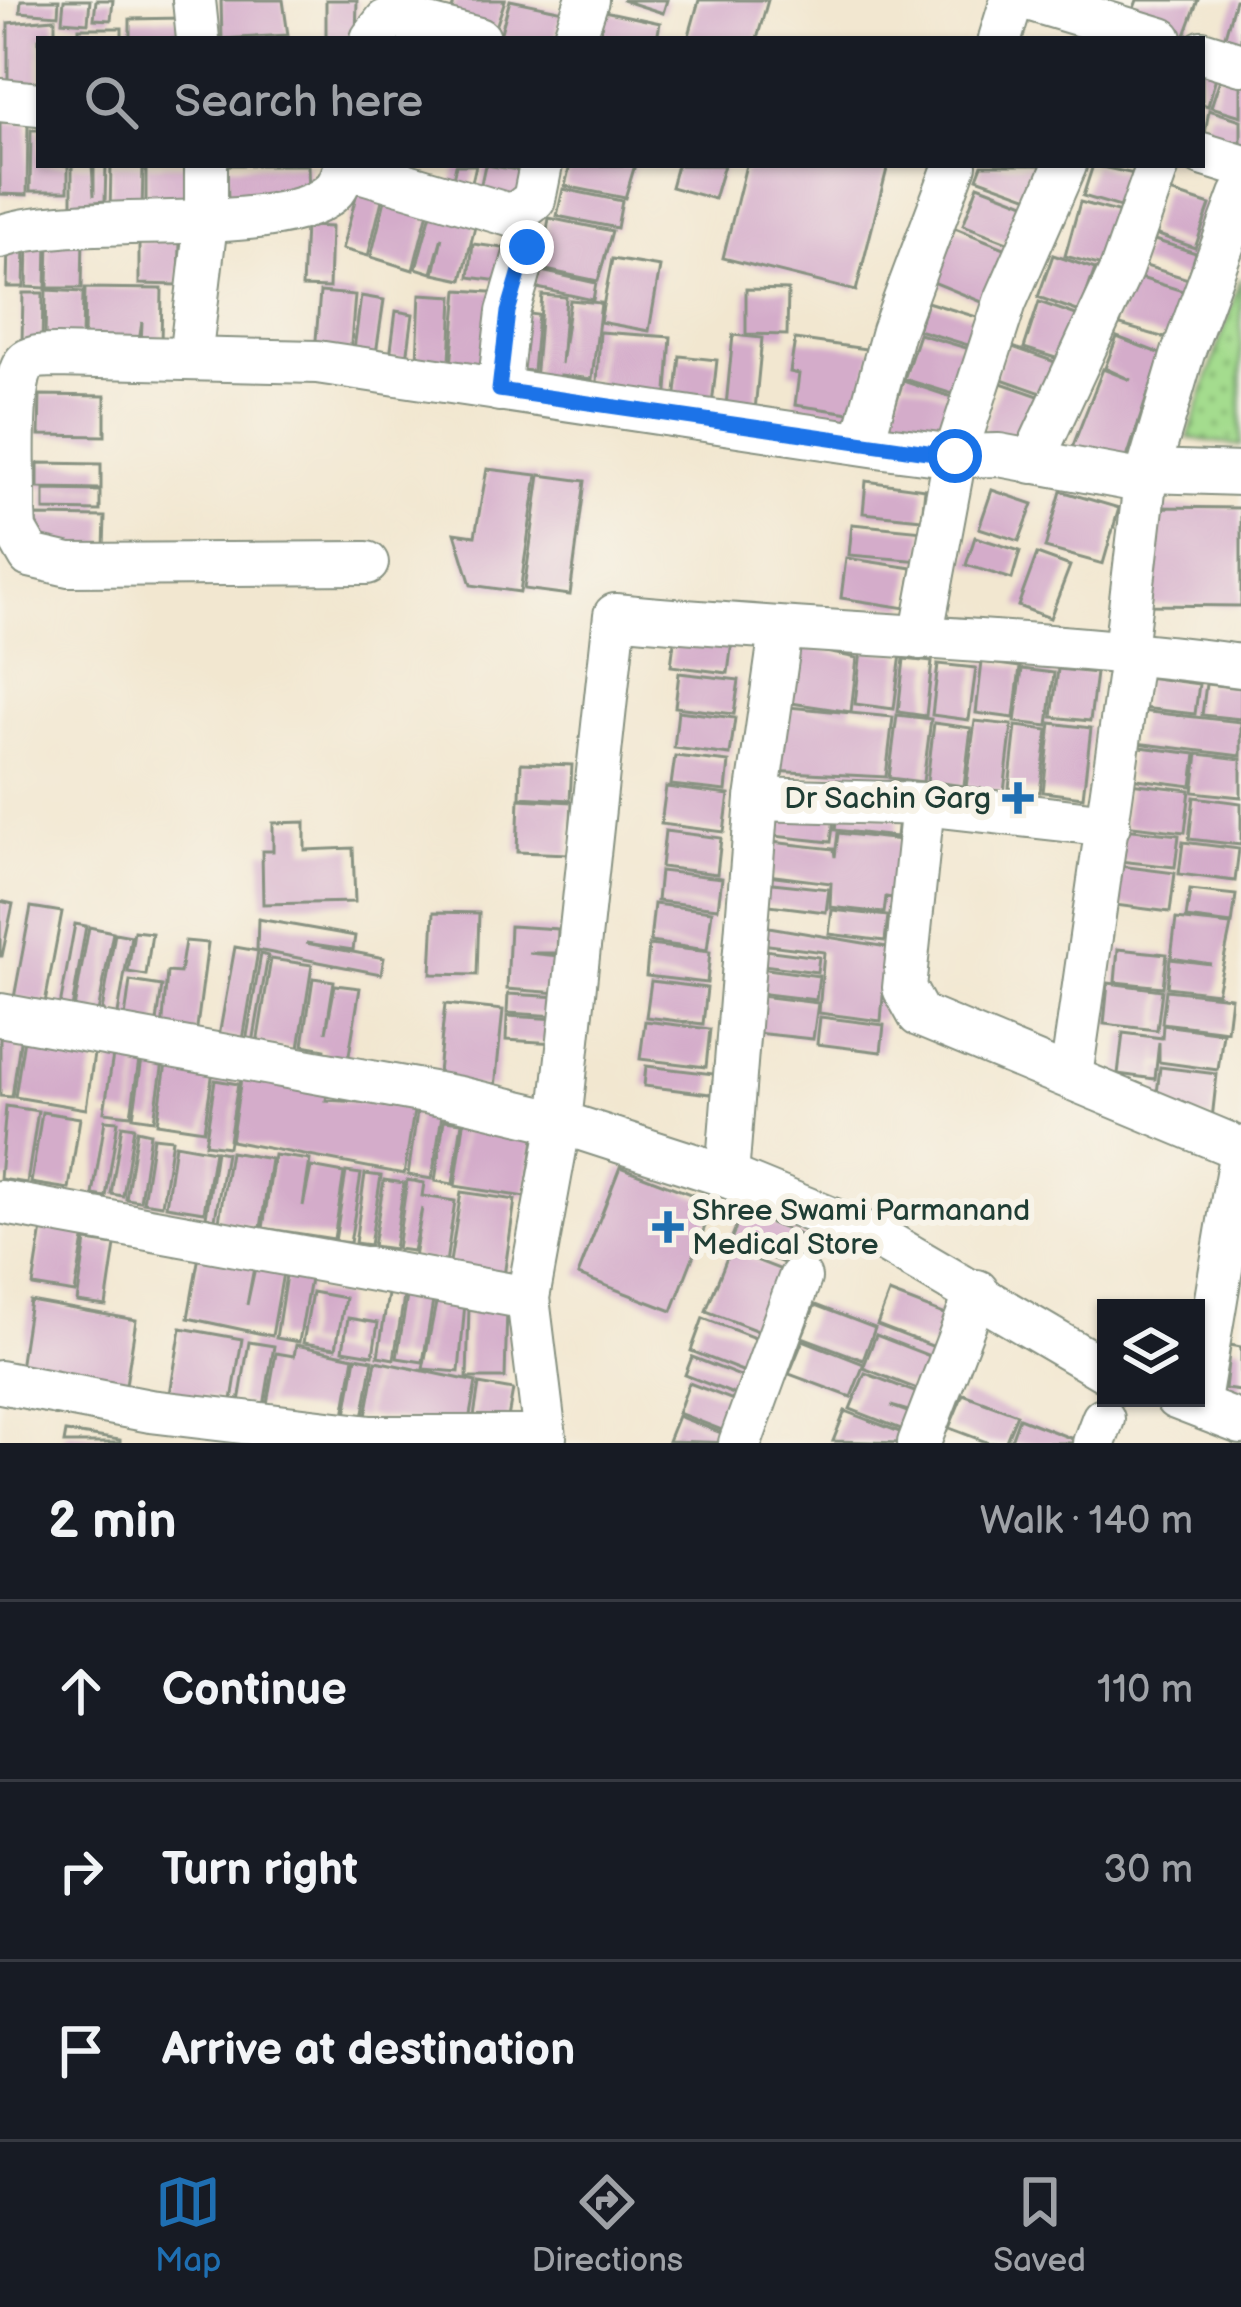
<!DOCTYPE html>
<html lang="en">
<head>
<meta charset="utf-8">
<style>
  body { margin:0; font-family:"Balsamiq Sans",sans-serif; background:#20242c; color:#f1f3f6 }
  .controls { position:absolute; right:36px; bottom:36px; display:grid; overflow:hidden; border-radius:0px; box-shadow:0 3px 9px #0004 }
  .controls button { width:108px; height:108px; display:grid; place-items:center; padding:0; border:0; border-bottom:3px solid #363941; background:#171b24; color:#f1f3f6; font:60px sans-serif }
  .stop { position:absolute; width:36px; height:36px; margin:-27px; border:9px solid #1a73e8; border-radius:50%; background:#fff }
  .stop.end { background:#1a73e8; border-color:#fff; box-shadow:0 3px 12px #0008 }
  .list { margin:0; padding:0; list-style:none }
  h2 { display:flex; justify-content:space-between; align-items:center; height:156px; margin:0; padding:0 48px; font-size:51px }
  h2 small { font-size:39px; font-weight:400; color:#9ea1a6 }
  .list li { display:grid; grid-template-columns:78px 1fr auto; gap:36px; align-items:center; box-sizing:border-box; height:180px; padding:0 48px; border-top:3px solid #363941 }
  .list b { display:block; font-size:45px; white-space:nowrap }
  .list em { font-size:39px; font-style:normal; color:#9ea1a6 }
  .icon { flex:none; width:66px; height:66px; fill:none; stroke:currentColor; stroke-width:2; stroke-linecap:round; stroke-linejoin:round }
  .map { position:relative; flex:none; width:1241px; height:1443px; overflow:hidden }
  .search { position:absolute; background:#171b24; box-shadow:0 3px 9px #0004; left:36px; right:36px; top:36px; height:132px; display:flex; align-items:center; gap:30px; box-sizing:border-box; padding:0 42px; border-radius:0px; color:#9ea1a6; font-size:45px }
  .sheet { height:696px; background:#171b24 }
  nav { display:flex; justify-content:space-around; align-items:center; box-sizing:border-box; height:168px; border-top:3px solid #363941; background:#171b24; font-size:33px; color:#9ea1a6 }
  nav a { display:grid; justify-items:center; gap:6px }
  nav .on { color:#1f6fb2 }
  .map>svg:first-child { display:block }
</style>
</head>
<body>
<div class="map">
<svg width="1241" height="1443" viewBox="0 0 1241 1443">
  <defs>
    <pattern id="park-dots" width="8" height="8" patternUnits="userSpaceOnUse" patternTransform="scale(3)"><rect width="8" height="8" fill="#a4dc8e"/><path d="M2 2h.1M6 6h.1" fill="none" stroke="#85b475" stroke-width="1.8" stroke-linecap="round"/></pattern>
  </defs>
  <rect width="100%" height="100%" fill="#f7f3e8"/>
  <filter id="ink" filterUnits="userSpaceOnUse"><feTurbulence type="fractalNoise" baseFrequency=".00833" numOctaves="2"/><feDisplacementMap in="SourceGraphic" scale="24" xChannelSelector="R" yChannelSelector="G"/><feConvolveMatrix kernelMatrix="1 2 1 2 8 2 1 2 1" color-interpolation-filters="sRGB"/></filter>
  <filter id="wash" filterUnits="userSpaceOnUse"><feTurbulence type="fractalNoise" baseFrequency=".004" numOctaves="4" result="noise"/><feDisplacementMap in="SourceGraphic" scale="48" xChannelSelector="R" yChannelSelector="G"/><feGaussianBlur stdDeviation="2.7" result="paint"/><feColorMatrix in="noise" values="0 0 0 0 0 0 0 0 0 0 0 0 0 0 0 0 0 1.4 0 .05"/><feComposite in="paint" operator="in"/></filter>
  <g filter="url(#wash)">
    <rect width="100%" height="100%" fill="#f2e7d0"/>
    <path fill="url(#park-dots)" stroke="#628c61" stroke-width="3" d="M1241 278V446L1188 438Z"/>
    <g id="blocks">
      <g fill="#d4acca">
        <path d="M21 0H59L58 15 20 12Z"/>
        <path d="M64 0H90L88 23 62 21Z"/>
        <path d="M96 0H113L111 20 94 19Z"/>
        <path d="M221 0H283L288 35 222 39Z"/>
        <path d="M326 0H357L356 39H326Z"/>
        <path d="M455 0H505L495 30 450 16Z"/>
        <path d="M510 0 563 11 555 39H499Z"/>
        <path d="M622 0H667L663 13Z"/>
        <path d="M699 0H768L757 39H688Z"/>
        <path d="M1137 0H1198L1184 38 1130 19Z"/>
        <path d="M1235 0H1241V55L1221 50Z"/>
        <path d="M604 11 660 23 657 39H599Z"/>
        <path d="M181 18V39H130V19Z"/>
        <path d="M55 19V39H39V90L8 91V23Z"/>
        <rect x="79" y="28" width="43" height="11"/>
        <path d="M1202 58 1220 62 1208 106 1202 104Z"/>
        <path d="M1222 73 1241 79V116L1211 107Z"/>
        <path d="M1209 110 1241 120V153L1202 151Z"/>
        <path d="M0 122H28L27 195 0 194Z"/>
        <path d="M31 130H39V165H68V191H30Z"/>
        <path d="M72 165H92L94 196V165H106L105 201 72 204Z"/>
        <path d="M111 165H143L142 214 110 213Z"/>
        <path d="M146 165H187L186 210 146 209Z"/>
        <path d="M227 165H308L309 197 228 200Z"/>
        <path d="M456 165H476L470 191 451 187Z"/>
        <path d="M485 165 532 172 525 203 479 193Z"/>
        <path d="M570 165H635L625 198 565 186Z"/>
        <path d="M677 165H724L714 199 671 187Z"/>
        <path d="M746 165H888L856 291 723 258Z"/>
        <path d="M982 165H1044L1032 198 977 178Z"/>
        <path d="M1093 165 1148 177 1137 212 1083 196Z"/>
        <path d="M359 185 384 192 368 256 342 249Z"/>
        <path d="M978 185 1030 205 1015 245 963 225Z"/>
        <path d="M563 189 622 201 617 228 557 216Z"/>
        <path d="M1164 190 1210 205 1195 248 1150 232Z"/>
        <path d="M387 192 430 204 413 270 371 257Z"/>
        <path d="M434 202 478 214 462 280 434 274 442 237 432 273 416 268Z"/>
        <path d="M1080 202 1132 216 1117 270 1065 256Z"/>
        <path d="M549 218 612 231 598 281 541 269Z"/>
        <path d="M305 226 331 227 329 288 302 287Z"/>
        <path d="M955 228 1017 253 994 307 933 282Z"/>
        <path d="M49 236H83L82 288H48Z"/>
        <path d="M1148 238 1196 253 1188 279 1139 264Z"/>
        <path d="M28 241H47L46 288 27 287Z"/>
        <path d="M139 241H180L179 285 139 284Z"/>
        <path d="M8 244H25L24 287H7Z"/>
        <path d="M473 244 518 250 514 283 469 277Z"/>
        <path d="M1053 255 1095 269 1080 312 1038 297Z"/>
        <path d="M612 259 660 267 649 331 600 322Z"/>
        <path d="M537 270 596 283 593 300 533 287Z"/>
        <path d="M1131 275 1186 292 1172 340 1117 324Z"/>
        <path d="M85 288 162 289 161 345H141L142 322 139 342 84 338Z"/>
        <path d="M746 289 788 290 787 335 746 334Z"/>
        <path d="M46 290 83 292 82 337 45 338Z"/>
        <path d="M458 290 505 293 498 367 451 366Z"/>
        <path d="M320 292 355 295 350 355 315 352Z"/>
        <path d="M23 293H43L42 345 22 344Z"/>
        <path d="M420 294 453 296 450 361 417 360Z"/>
        <path d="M542 295 566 297 561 364 570 300 601 303 592 379 560 375V383L535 381Z"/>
        <path d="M361 296 384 300 375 360 353 357Z"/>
        <path d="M927 302 990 321 981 349 918 330Z"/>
        <path d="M1039 302 1079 316 1065 361 1024 348Z"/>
        <path d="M396 311 413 314 407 359 390 357Z"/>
        <path d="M512 312 538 315 533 371 507 369Z"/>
        <path d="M600 332 671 337 666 404 596 399Z"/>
        <path d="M919 334 980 352 966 398 904 379Z"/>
        <path d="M733 335 762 338 755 410 726 406Z"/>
        <path d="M1117 337 1161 354 1124 467 1072 448 1103 369 1131 380 1105 368Z"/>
        <path d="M795 339 873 350 857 414 795 405 799 374 790 372Z"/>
        <path d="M1007 345 1058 363 1047 395 996 377Z"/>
        <path d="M680 356 717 360 712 405 675 402Z"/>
        <path d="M903 381 967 402 951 451 887 431Z"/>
        <path d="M1001 383 1047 399 1029 450 983 435Z"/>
        <path d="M40 395 105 396V436L39 435Z"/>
        <path d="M38 463 101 464V489L38 488Z"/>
        <path d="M487 469 537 475 520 592 471 585 455 533 475 536Z"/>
        <path d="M540 475 585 481 570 595 524 589Z"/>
        <path d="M866 481 925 489 922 519 863 513Z"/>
        <path d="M44 490 100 491V511L44 510Z"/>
        <path d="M992 490 1033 504 1019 541 979 528Z"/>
        <path d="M1061 491 1119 508 1103 564 1045 548Z"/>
        <path d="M1155 507 1241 508V606L1146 605Z"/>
        <path d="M36 516 105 517 104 548 36 546Z"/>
        <path d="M852 524 924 531 921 561 849 555Z"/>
        <path d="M975 537 1020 551 1012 579 966 565Z"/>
        <path d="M1037 554 1070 566 1050 618 1018 606Z"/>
        <path d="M846 558 912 568 906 608 841 598Z"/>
        <path d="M675 634 732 641 728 673 671 666Z"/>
        <path d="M785 644 857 658 851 712 778 701Z"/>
        <path d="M861 650 901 654 894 709 855 704Z"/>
        <path d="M904 659 932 662 926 716 898 712Z"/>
        <path d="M982 662 1020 667 1014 718 976 713Z"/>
        <path d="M938 664 976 668 969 720 932 715Z"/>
        <path d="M1022 669 1054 673 1048 726 1015 722Z"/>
        <path d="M1058 669 1096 673 1090 721 1052 717Z"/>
        <path d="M679 673 739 680 734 714 675 707Z"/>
        <path d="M1146 677 1199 684 1195 714 1142 708Z"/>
        <path d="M1206 684 1241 688V719L1202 715Z"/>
        <path d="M778 706 893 717 886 777 770 771Z"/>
        <path d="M678 711 735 718 730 755 674 748Z"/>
        <path d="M1140 711 1241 722V756L1136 743Z"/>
        <path d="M897 715 931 719 923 782 889 778Z"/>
        <path d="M975 721 1012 725 1004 792 966 787Z"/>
        <path d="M934 723 971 728 964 786 927 781Z"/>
        <path d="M1051 723 1091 728 1083 797 1043 792Z"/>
        <path d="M1016 726 1048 730 1040 792 1009 788Z"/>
        <path d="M1132 746 1196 754 1192 786 1129 778Z"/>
        <path d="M1198 754 1241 759V797L1193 792Z"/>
        <path d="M675 756 729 762 726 791 671 785Z"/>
        <path d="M521 763 572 765 570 800 520 797Z"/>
        <path d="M1129 783 1190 790 1185 832 1124 825Z"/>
        <path d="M666 787 729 795 724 832 661 824Z"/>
        <path d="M1194 797 1241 803V845L1189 839Z"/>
        <path d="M519 799 572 802 569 854 517 852Z"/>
        <path d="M778 803 835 810 831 842 774 836Z"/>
        <path d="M838 811 898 818 896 837 835 830Z"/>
        <path d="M305 822V850L353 848 355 902 263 904 262 851H273V823Z"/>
        <path d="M1123 829 1179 835 1175 867 1119 861Z"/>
        <path d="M665 831 721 838 717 874 661 867Z"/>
        <path d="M838 833 901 840 892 898 886 897 884 913 830 907 831 883 767 875 771 842 834 849 835 857Z"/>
        <path d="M1183 842 1239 849 1235 881 1179 874Z"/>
        <path d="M1120 866 1175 873 1170 912 1115 905Z"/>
        <path d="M660 871 722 878 718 908 657 901Z"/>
        <path d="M763 882 829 889 826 912 761 904Z"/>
        <path d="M1190 890 1236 895 1232 924 1186 918Z"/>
        <path d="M0 901 13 904 2 956H0Z"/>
        <path d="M654 904 712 911 707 950 650 942Z"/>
        <path d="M31 907 62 912 45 1003 14 998Z"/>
        <path d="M832 910 888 916 885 941 829 934Z"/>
        <path d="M434 912 479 913 477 975 431 974Z"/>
        <path d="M258 919 355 936 353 950 306 943 384 958 381 974 257 950Z"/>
        <path d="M1176 919 1231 925 1217 993 1167 987 1170 959 1211 964 1171 958Z"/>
        <path d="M75 924 86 926 71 1014 59 1012Z"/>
        <path d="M510 926 558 929 557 953H529L559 956V993L507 989Z"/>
        <path d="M763 926 887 947 881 1021 819 1013 824 952 761 944Z"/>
        <path d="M89 927 113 932 97 1018 73 1014Z"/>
        <path d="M134 931 152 933 146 975 128 972Z"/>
        <path d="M115 933 131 936 117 1020 101 1017Z"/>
        <path d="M185 941 208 943 196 1035 162 1032 167 972 180 973Z"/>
        <path d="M649 945 710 952 707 983 646 976Z"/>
        <path d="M235 947 258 951 243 1040 219 1036Z"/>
        <path d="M1118 949 1167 954 1163 987 1115 982Z"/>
        <path d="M764 950 819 957 817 972 763 965Z"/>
        <path d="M261 954 268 956 253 1043 246 1042Z"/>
        <path d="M271 959 312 965 299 1048 257 1044Z"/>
        <path d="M760 968 819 976 816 1000 758 993Z"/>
        <path d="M313 978 334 981 326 1032 335 985 360 988 347 1067 323 1063 325 1049 303 1045Z"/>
        <path d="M130 981 162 986 156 1029 124 1025Z"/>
        <path d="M651 981 707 988 703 1024 646 1017Z"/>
        <path d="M1108 983 1162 990 1157 1030 1104 1024Z"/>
        <path d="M1166 990 1231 997 1227 1031 1162 1023Z"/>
        <path d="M508 994 561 997 559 1016 507 1013Z"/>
        <path d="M760 996 818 1003 813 1039 756 1033Z"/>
        <path d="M445 1004 503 1010 495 1088 437 1083Z"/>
        <path d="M507 1016 558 1019 556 1043 506 1040Z"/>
        <path d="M820 1017 884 1025 881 1052 817 1044Z"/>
        <path d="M645 1021 710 1029 706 1067 640 1059Z"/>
        <path d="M0 1025 22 1028 12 1097 0 1096Z"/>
        <path d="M1163 1025 1223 1033 1218 1070 1159 1062V1042L1155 1079 1118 1074 1123 1033 1162 1038Z"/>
        <path d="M25 1032 96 1040 86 1109 15 1097Z"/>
        <path d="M114 1049 140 1053 131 1115 104 1112Z"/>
        <path d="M143 1053 164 1056 154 1120 133 1117Z"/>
        <path d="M167 1057 214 1064 204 1130 157 1123Z"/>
        <path d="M646 1066 714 1074 711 1094 644 1086Z"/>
        <path d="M1160 1067 1217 1074 1212 1119 1155 1112Z"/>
        <path d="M242 1073 328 1087 326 1100 415 1105 404 1174 231 1141Z"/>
        <path d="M215 1080 238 1084 228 1147 205 1144Z"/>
        <path d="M418 1105 443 1109 432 1179 408 1175Z"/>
        <path d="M6 1106 38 1111 27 1183 0 1179Z"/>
        <path d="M466 1110 537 1120 525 1197 455 1186Z"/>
        <path d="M42 1112 80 1118 69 1189 31 1183Z"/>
        <path d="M105 1120 118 1121 106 1197 93 1195Z"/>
        <path d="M444 1120 462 1122 453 1184 435 1181Z"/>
        <path d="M122 1125 134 1127 123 1196 111 1194Z"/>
        <path d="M137 1130 150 1133 140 1201 126 1199Z"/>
        <path d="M153 1137 172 1139 162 1205 143 1202Z"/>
        <path d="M175 1144 214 1151 204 1212 166 1206Z"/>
        <path d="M216 1151 226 1153 215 1219 206 1217Z"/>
        <path d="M230 1152 271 1159 261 1228 219 1221Z"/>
        <path d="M274 1155 310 1160 303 1206 311 1167 344 1173 334 1239 263 1228Z"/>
        <path d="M620 1167 714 1203 672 1311 578 1275Z"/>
        <path d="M346 1172 361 1174 350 1243 335 1241Z"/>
        <path d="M365 1174 381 1176 370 1245 355 1243Z"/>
        <path d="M384 1180 404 1183 394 1249 373 1246Z"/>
        <path d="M407 1180 424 1183 422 1196 455 1201 446 1263 414 1258 422 1208 413 1251 397 1249Z"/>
        <path d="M461 1192 515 1200 503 1283 448 1275Z"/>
        <path d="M742 1212 808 1238 796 1268 730 1242Z"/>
        <path d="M43 1222 86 1228 75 1293 33 1286Z"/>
        <path d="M86 1241 115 1245 106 1306 77 1302Z"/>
        <path d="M200 1250 255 1262 247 1305 256 1263 284 1267 272 1336 188 1318Z"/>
        <path d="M730 1250 787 1272 763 1333 706 1311Z"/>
        <path d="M286 1275 310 1279 299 1342 276 1338Z"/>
        <path d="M389 1288 405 1291 394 1359 378 1356Z"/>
        <path d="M312 1292 345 1298 336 1348 303 1343Z"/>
        <path d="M889 1293 949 1316 937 1348 877 1325Z"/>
        <path d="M407 1296 433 1301 423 1362 397 1358Z"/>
        <path d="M437 1298 465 1303 459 1372 423 1369Z"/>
        <path d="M30 1301 136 1320 125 1391 19 1375Z"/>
        <path d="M815 1305 875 1328 863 1360 802 1337Z"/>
        <path d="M469 1306 507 1307 505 1378H467Z"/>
        <path d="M348 1318 378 1323 373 1355 343 1350Z"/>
        <path d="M703 1318 768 1343 755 1376 691 1351Z"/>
        <path d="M181 1328 242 1339 232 1400 170 1394Z"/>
        <path d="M876 1335 935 1358 922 1391 863 1368Z"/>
        <path d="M803 1340 864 1364 851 1397 789 1374Z"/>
        <path d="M249 1342 274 1346 264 1406 239 1402Z"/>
        <path d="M296 1345 354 1357 344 1415 267 1404 276 1353 294 1356Z"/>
        <path d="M1230 1345 1241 1347V1391L1225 1389Z"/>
        <path d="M356 1357 373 1360 363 1418 346 1415Z"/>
        <path d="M692 1357 753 1381 746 1399 685 1375Z"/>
        <path d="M376 1361 476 1382 468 1426 366 1416Z"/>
        <path d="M865 1373 920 1394 912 1412 891 1406 913 1414 906 1431 850 1409Z"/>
        <path d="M689 1383 744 1404 732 1434 678 1413Z"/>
        <path d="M479 1384 513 1390 506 1429 473 1423Z"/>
        <path d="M963 1394 1017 1414 1005 1443H989L949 1428Z"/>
        <path d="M845 1411 905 1434 902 1443 833 1441Z"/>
        <path d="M678 1416 737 1439 735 1443 668 1441Z"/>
        <path d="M1019 1418 1083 1443H1010Z"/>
        <path d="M66 1432 120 1440V1443H64Z"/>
      </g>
    </g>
  </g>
  <g filter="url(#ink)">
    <use href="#blocks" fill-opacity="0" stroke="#889282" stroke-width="3"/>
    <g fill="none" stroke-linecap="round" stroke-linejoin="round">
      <defs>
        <g id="minor">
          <path d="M194 0 198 39"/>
          <path d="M1031 0 1161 39"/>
          <path d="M372 39 386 21 398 18 479 39"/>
          <path d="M574 39 587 0"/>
          <path d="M1000 39 1012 0"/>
          <path d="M1202 52 1241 64"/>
          <path d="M0 100 39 104"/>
          <path d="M1202 154 1241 166"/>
          <path d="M346 167 513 216 534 200 541 165"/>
          <path d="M0 237C71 209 288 241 334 190 340 184 343 172 347 165"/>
          <path d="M190 359 206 222V165"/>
          <path d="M499 390 508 312 527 247"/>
          <path d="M863 442 893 331 955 165"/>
          <path d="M1032 462 1121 270 1158 165"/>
          <path d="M1150 471 1241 474"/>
          <path d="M367 563 69 565 30 556 15 530 14 511C15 484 8 375 27 361 35 356 46 356 55 356L317 362 885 447 955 456 999 455 1145 482"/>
          <path d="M921 638 955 456 1005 302 1065 165"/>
          <path d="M757 799 923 804 1109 825"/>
          <path d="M923 804 904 988 919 1015 1241 1149"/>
          <path d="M0 1015 459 1098 560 1122 528 1298 545 1437H371L150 1411 0 1382"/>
          <path d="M1071 1076 1130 665 1125 650 1145 482 1183 353 1241 195"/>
          <path d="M727 1176 757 799 781 631"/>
          <path d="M0 1202 528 1298"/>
          <path d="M1106 1371 883 1240 727 1176 560 1122 615 615C823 635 1033 638 1241 666"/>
          <path d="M1176 1398 1241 1423"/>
          <path d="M1198 1406 1241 1150"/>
          <path d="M740 1443 800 1278"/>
          <path d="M919 1443 977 1291"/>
          <path d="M1094 1443 1103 1419"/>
        </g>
      </defs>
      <use href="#minor" stroke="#889282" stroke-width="46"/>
      <use href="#minor" stroke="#fff" stroke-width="42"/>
    </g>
  </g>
  <g fill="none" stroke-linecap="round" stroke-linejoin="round" filter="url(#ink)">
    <path stroke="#1a73e8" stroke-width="15" d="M527 247 508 312 499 390 955 456"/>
  </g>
  <g fill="#1f6fb2" stroke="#f7f3e8" stroke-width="4.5">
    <path d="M1012 780h12v12h12v12h-12v12h-12v-12h-12v-12h12z"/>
    <path d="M662 1209h12v12h12v12h-12v12h-12v-12h-12v-12h12z"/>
  </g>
  <g text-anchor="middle" stroke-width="12" stroke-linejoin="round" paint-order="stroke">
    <g font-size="30" fill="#1f3d34" stroke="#f7f3e8" text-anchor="end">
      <text x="991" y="808">Dr Sachin Garg</text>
      <text x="692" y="1220" text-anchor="start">Shree Swami Parmanand<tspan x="692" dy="34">Medical Store</tspan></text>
    </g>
  </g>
</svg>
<div class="controls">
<button><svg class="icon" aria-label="layers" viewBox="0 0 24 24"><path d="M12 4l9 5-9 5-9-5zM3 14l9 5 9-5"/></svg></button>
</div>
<div class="stop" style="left:955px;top:456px"></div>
<div class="stop end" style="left:527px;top:247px"></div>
<div class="search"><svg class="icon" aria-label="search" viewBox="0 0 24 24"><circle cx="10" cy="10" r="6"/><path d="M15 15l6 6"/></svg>Search here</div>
</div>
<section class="sheet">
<h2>2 min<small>Walk · 140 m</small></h2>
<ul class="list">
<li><svg class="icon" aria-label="ahead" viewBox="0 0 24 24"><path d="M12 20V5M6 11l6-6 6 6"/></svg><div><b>Continue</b></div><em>110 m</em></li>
<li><svg class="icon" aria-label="right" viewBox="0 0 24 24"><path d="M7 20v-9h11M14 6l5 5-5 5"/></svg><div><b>Turn right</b></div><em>30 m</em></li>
<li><svg class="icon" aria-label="arrive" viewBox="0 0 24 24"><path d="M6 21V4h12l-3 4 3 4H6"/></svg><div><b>Arrive at destination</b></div></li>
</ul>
</section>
<nav>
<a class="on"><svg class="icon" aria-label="map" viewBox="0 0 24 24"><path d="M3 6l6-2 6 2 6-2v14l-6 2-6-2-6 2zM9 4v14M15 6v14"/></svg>Map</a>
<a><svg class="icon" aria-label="directions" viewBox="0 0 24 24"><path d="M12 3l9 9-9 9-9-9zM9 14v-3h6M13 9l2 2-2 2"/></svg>Directions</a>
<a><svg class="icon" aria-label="saved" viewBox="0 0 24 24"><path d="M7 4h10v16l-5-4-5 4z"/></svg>Saved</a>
</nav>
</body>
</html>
